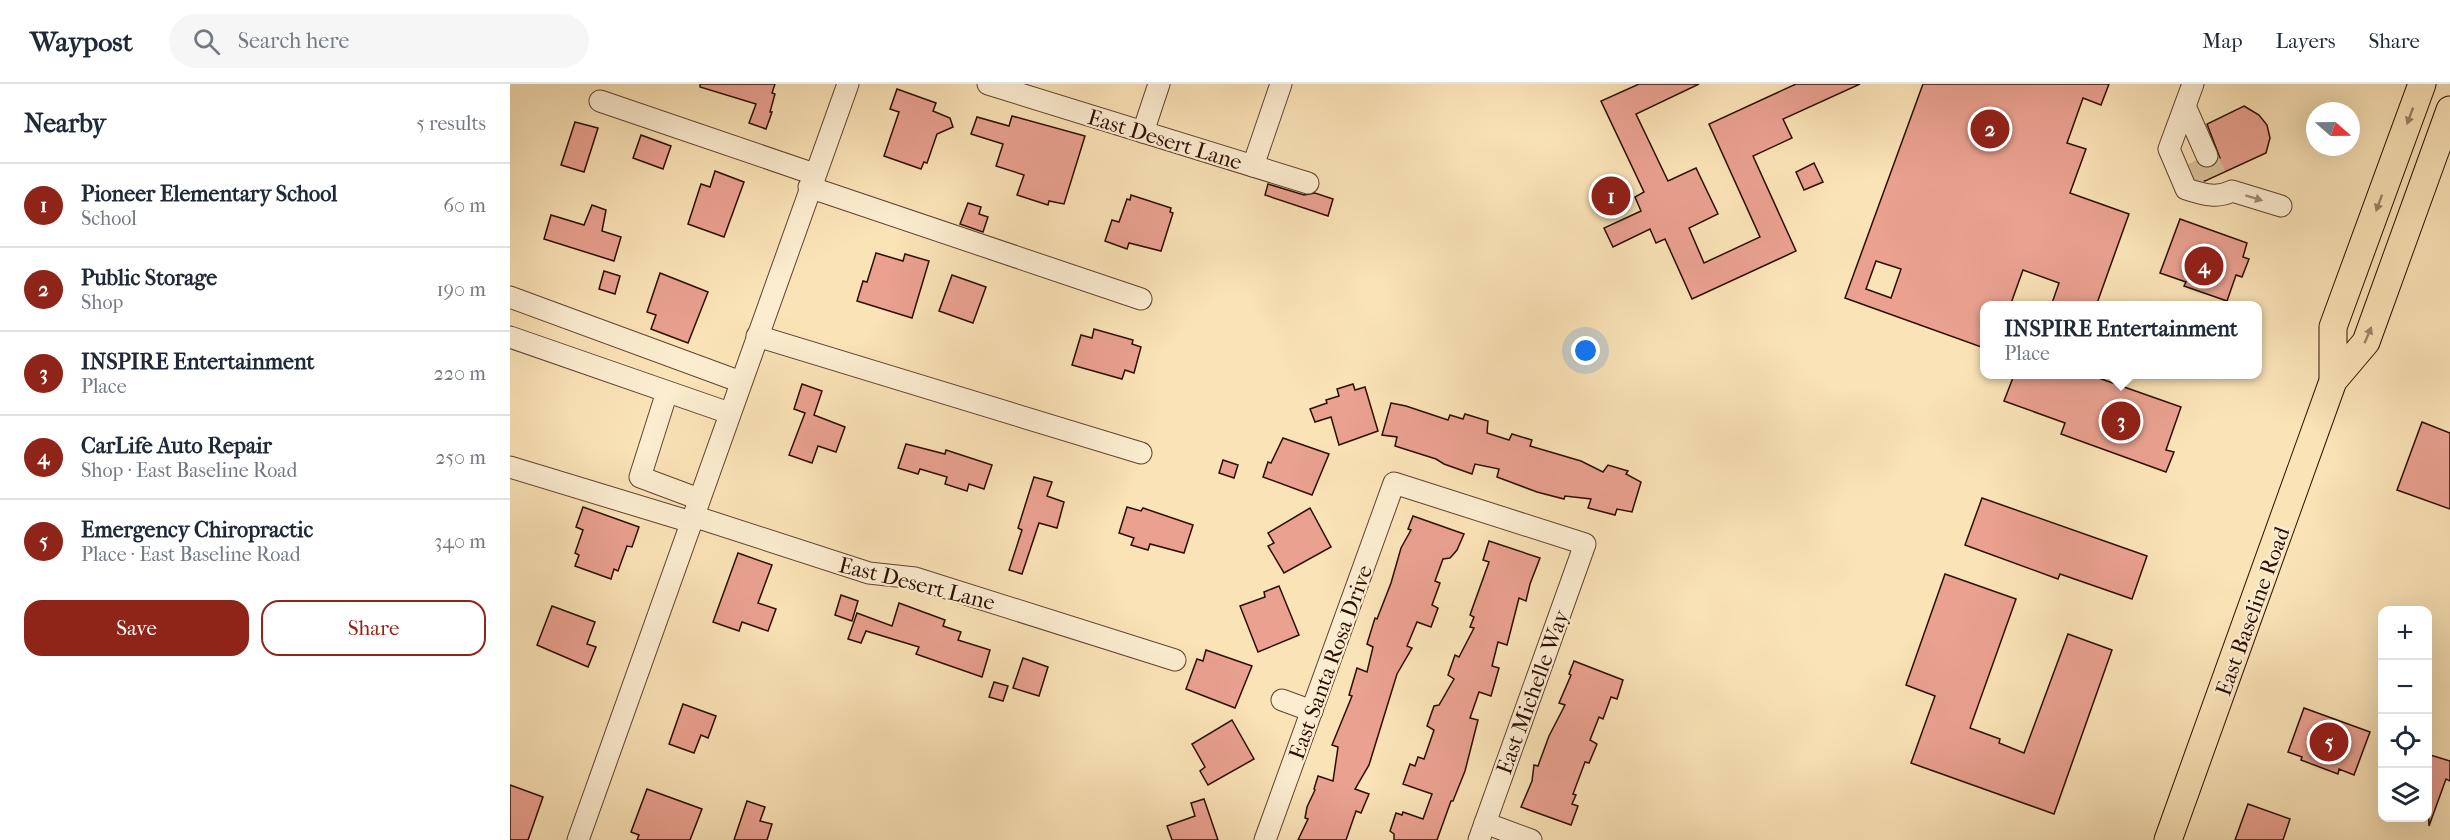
<!DOCTYPE html>
<html lang="en">
<head>
<meta charset="utf-8">
<style>
  body { margin:0; font-family:"IM FELL French Canon",serif; background:#f6f6f7; color:#1f2937 }
  .controls { position:absolute; right:18px; bottom:18px; display:grid; overflow:hidden; border-radius:12px; box-shadow:0 6px 24px #0002 }
  .controls button { width:54px; height:54px; display:grid; place-items:center; padding:0; border:0; border-bottom:2px solid #e0e1e3; background:#fff; color:#1f2937; font:30px sans-serif }
  .compass { position:absolute; left:1796px; top:18px; width:54px; height:54px; border-radius:50%; background:#fff; box-shadow:0 6px 24px #0002; rotate:110deg }
  .you { position:absolute; left:1076px; top:267px; width:21px; height:21px; margin:-15px; border:4px solid #fff; border-radius:50%; background:#1a73e8; box-shadow:0 0 0 9px #1a73e833 }
  .badge { display:grid; place-items:center; width:39px; height:39px; border-radius:50%; background:#8f2418; color:#fff; font-size:20px; font-weight:700 }
  .pin { position:absolute; translate:-50% -50%; border:3px solid #fff; box-shadow:0 2px 6px #0006 }
  .popup { position:absolute; left:1470px; top:217px; width:282px; height:78px; box-sizing:border-box; display:grid; place-content:center; border-radius:12px; background:#fff; filter:drop-shadow(0 2px 4px #0005); font-size:20px; white-space:nowrap; color:#747a83 }
  .popup b { font-size:22px; color:#1f2937 }
  .popup::after { content:''; position:absolute; left:50%; top:100%; margin-left:-12px; border:12px solid transparent; border-top-color:#fff }
  .list { margin:0; padding:0; list-style:none }
  h2 { display:flex; justify-content:space-between; align-items:center; height:78px; margin:0; padding:0 24px; font-size:26px }
  h2 small { font-size:20px; font-weight:400; color:#747a83 }
  .list li { display:grid; grid-template-columns:39px 1fr auto; gap:18px; align-items:center; box-sizing:border-box; height:84px; padding:0 24px; border-top:2px solid #e0e1e3 }
  .list b { display:block; font-size:22px; white-space:nowrap }
  .list p { margin:0; font-size:20px; white-space:nowrap; color:#747a83 }
  .list em { font-size:20px; font-style:normal; color:#747a83 }
  .actions { display:flex; gap:12px; padding:18px 24px }
  .actions a { flex:1; padding:14px 0; border:2px solid #8f2418; border-radius:18px; text-align:center; font-size:21px; color:#8f2418 }
  .actions .main { background:#8f2418; color:#fff }
  .icon { flex:none; width:33px; height:33px; fill:none; stroke:currentColor; stroke-width:2; stroke-linecap:round; stroke-linejoin:round }
  .map { position:relative; flex:none; width:1940px; height:756px; overflow:hidden }
  header { display:flex; align-items:center; gap:36px; box-sizing:border-box; height:84px; padding:0 30px; background:#fff; border-bottom:2px solid #e0e1e3 }
  header strong { font-size:28px }
  nav { display:flex; gap:33px; margin-inline-start:auto; font-size:21px }
  .search { width:420px; height:54px; background:#f6f6f7; display:flex; align-items:center; gap:15px; box-sizing:border-box; padding:0 21px; border-radius:33px; color:#747a83; font-size:22px }
  main { display:flex }
  aside { flex:1; background:#fff }
  .map>svg:first-child { display:block }
</style>
</head>
<body>
<header>
<strong>Waypost</strong>
<div class="search"><svg class="icon" aria-label="search" viewBox="0 0 24 24"><circle cx="10" cy="10" r="6"/><path d="M15 15l6 6"/></svg>Search here</div>
<nav><a>Map</a><a>Layers</a><a>Share</a></nav>
</header>
<main>
<aside>
<h2>Nearby<small>5 results</small></h2>
<ul class="list">
<li><span class="badge">1</span><div><b>Pioneer Elementary School</b><p>School</p></div><em>60 m</em></li>
<li><span class="badge">2</span><div><b>Public Storage</b><p>Shop</p></div><em>190 m</em></li>
<li><span class="badge">3</span><div><b>INSPIRE Entertainment</b><p>Place</p></div><em>220 m</em></li>
<li><span class="badge">4</span><div><b>CarLife Auto Repair</b><p>Shop · East Baseline Road</p></div><em>250 m</em></li>
<li><span class="badge">5</span><div><b>Emergency Chiropractic</b><p>Place · East Baseline Road</p></div><em>340 m</em></li>
</ul>
<div class="actions"><a class="main">Save</a><a>Share</a></div>
</aside>
<div class="map">
<svg width="1940" height="756" viewBox="0 0 1940 756">
  <rect width="100%" height="100%" fill="#fae3b7"/>
  <filter id="stains"><feTurbulence type="fractalNoise" baseFrequency=".00333" numOctaves="4"/><feColorMatrix values="0 0 0 0 .2 0 0 0 0 .09 0 0 0 0 .02 0 0 0 .5 -.17"/></filter>
  <radialGradient id="worn" r=".72"><stop offset=".6" stop-color="#630" stop-opacity="0"/><stop offset="1" stop-color="#630" stop-opacity=".3"/></radialGradient>
  <g fill="#eaa190" stroke="#2c0e00" stroke-width="1.5" fill-rule="evenodd">
    <path d="M190 0H265L262 9 265 10 260 28H262L256 45 239 39 246 20 190 3Z"/>
    <path d="M1129 0H1189L1126 30 1158 97 1186 84 1208 130 1179 144 1194 179 1250 153 1199 40 1286 0H1350L1273 35 1282 54 1243 72 1286 167 1182 215 1155 155 1146 159 1140 145 1103 163 1094 144 1131 127 1125 113 1134 108 1091 17Z"/>
    <path d="M1413 0H1599L1591 21 1573 14 1557 59 1576 65 1560 109 1619 130 1586 222H1541L1549 199 1513 186 1500 222H1474V264L1335 214ZM1366 177 1391 185 1381 214 1356 205Z"/>
    <path d="M387 5 426 19 423 27 440 34 443 43 427 50 417 79 414 78 411 85 374 72 389 28 380 25Z"/>
    <path d="M1734 22 1749 31 1757 41 1760 54 1756 69 1695 97 1685 94 1680 81 1686 78 1695 85 1702 84 1710 74 1697 40Z"/>
    <path d="M502 32 575 52 554 120 539 117 538 121 507 111 514 91 486 82 493 60 461 50 467 33 499 42Z"/>
    <path d="M65 38 88 44 74 88 51 81Z"/>
    <path d="M131 51 161 62 153 85 123 74Z"/>
    <path d="M1304 79 1313 98 1294 106 1286 88Z"/>
    <path d="M205 87 234 98 214 153 178 140 191 100 200 103Z"/>
    <path d="M758 100 794 111 805 109 823 115 818 132 755 111Z"/>
    <path d="M621 111 661 124 660 128 663 129 651 167 619 159 617 165 595 157 602 136 609 138 617 115 620 116Z"/>
    <path d="M458 119 471 123 469 130 478 133 473 148 450 140Z"/>
    <path d="M82 121 96 126 92 147 111 153 104 177 34 155 41 131 74 141Z"/>
    <path d="M1670 135 1737 159 1733 173 1739 175 1732 193 1726 191 1717 217 1674 202 1676 198 1650 189Z"/>
    <path d="M366 169 393 177 395 170 419 177 402 234 347 217 353 197 357 198Z"/>
    <path d="M94 187 110 192 105 210 89 205Z"/>
    <path d="M150 189 198 208 178 259 141 245 146 231 137 228Z"/>
    <path d="M442 191 476 203 463 239 429 227Z"/>
    <path d="M584 245 623 256 622 260 631 263 624 289 615 286 612 295 562 281 571 251 582 254Z"/>
    <path d="M1504 291H1580L1671 323 1656 366 1664 368 1656 388 1551 350 1555 339 1494 317Z"/>
    <path d="M292 300 312 307 304 331 335 343 326 368 308 362 302 379 279 371 295 329 284 325Z"/>
    <path d="M843 300 845 306 855 303 868 347 829 361 821 333 805 338 800 325 817 319 816 316 829 312 827 305Z"/>
    <path d="M881 319 896 322 938 336 940 331 953 335 955 330 978 337 977 349 999 356 1002 350 1022 356 1020 362 1071 377 1093 388 1098 381 1118 387 1116 390 1131 398 1122 428 1107 425 1105 431 1078 424 1081 415 1055 412 1054 415 1027 408 987 393 989 385 965 380 962 390 934 380 926 375 885 362 887 353 872 351Z"/>
    <path d="M1912 338 1940 349V425L1887 406Z"/>
    <path d="M773 354 819 370 802 411 753 393 758 378 761 379Z"/>
    <path d="M396 360 435 370 436 366 482 381 474 405 459 400 457 407 435 400 437 393 410 385 408 390 388 384Z"/>
    <path d="M713 376 728 381 724 394 709 389Z"/>
    <path d="M524 393 542 398 537 412 554 418 547 444 529 439 512 490 499 486 512 446 508 444Z"/>
    <path d="M1472 414 1637 472 1622 515 1550 490 1548 495 1455 461Z"/>
    <path d="M73 423 129 443 122 463 117 462 108 487 104 485 101 495 65 482 69 471 65 469 73 446 66 443Z"/>
    <path d="M617 423 631 427 633 424 683 441 674 469 640 460 638 466 621 461 624 454 609 449Z"/>
    <path d="M800 424 821 463 774 489 758 462 764 459 758 449Z"/>
    <path d="M903 432 954 450 947 466 940 474 933 475 925 497 930 499 922 521 928 524 921 543 907 538 897 562 902 564 887 590 859 681 845 705 859 710 851 729 846 727 836 756H788L798 735 795 734 797 723 805 706 804 705 808 692 823 697 828 663 822 661 842 612 839 611 847 584 857 588 863 563 857 560 865 534 867 535 881 499 891 464 901 446 898 445Z"/>
    <path d="M979 457 1030 474 1020 500 1016 517 1009 514 997 561 988 558 982 582 989 584 981 612 969 608 960 634 968 636 955 687 943 717H941L927 756H884V750L880 747 886 729 892 731 893 728 913 735 922 710 893 700 900 680 905 682 908 673 914 675 924 646 917 642 924 622 929 621 944 595 938 591 945 571 949 573 964 544 960 543 964 533 960 531 979 478 973 476Z"/>
    <path d="M228 469 262 481 248 519 266 525 258 547 232 538 229 547 203 538Z"/>
    <path d="M1435 490 1506 515 1460 644 1490 655 1489 659 1514 669 1558 550 1602 566 1544 730 1401 679 1425 612 1396 601Z"/>
    <path d="M769 502 789 551 748 568 730 522 755 513 754 508Z"/>
    <path d="M331 511 348 517 342 537 325 531Z"/>
    <path d="M389 519 435 536 433 542 451 548 448 556 480 566 472 593 406 570 409 563 356 547 351 559 338 555 347 529 382 542Z"/>
    <path d="M42 522 85 538 77 560 86 563 78 583 27 561Z"/>
    <path d="M696 566 742 582 725 624 676 605 687 575 693 577Z"/>
    <path d="M513 574 538 583 529 612 503 604Z"/>
    <path d="M1064 577 1113 596 1107 615 1101 613 1093 635 1089 633 1080 656 1087 660 1079 679 1075 678 1063 710 1066 711 1062 720 1068 722 1061 741 1011 723 1022 697 1024 681 1028 682 1039 652 1055 621 1049 619 1061 591 1059 590Z"/>
    <path d="M484 598 498 602 493 617 479 613Z"/>
    <path d="M173 620 206 632 198 654 191 651 184 669 159 660Z"/>
    <path d="M1794 624 1860 648 1844 691 1829 685 1828 690 1791 676 1792 673 1778 668Z"/>
    <path d="M722 636 744 675 698 701 690 687 695 683 682 660Z"/>
    <path d="M1917 670 1940 677V697L1936 695 1919 742Z"/>
    <path d="M0 701 33 713 18 756H0Z"/>
    <path d="M137 705 192 725 180 756H127L129 751 121 748Z"/>
    <path d="M694 715 708 756H662L657 742 685 732 681 719Z"/>
    <path d="M237 717 255 723 250 737 262 740 257 756H224Z"/>
    <path d="M1738 720 1780 735 1773 756H1725Z"/>
  </g>
  <g fill="none" stroke-linecap="round" stroke-linejoin="round">
    <g stroke="#dbc39c" stroke-width="21" stroke-dasharray="21 10" stroke-linecap="butt">
      <path d="M1697 72 1706 92"/>
      <path d="M1680 80 1690 99"/>
    </g>
    <defs>
      <g id="minor">
        <path d="M478 0 798 99"/>
        <path d="M1683 0 1659 65 1676 105C1693 110 1706 115 1722 107L1771 122"/>
        <path d="M90 17 304 90"/>
        <path d="M1675 22 1697 72"/>
        <path d="M633 48 649 0"/>
        <path d="M743 82 771 0"/>
        <path d="M299 103 631 215"/>
        <path d="M0 213 231 298"/>
        <path d="M247 252 631 369"/>
        <path d="M0 253 219 329"/>
        <path d="M157 308 130 393 189 415"/>
        <path d="M0 383 181 438"/>
        <path d="M183 432 359 489 405 494 665 576"/>
        <path d="M772 616 802 627"/>
        <path d="M975 739 1021 756"/>
        <path d="M68 756 338 0"/>
        <path d="M755 756 884 399 1075 460 969 756"/>
      </g>
      <g id="major">
        <path d="M1823 297 1856 258 1940 26"/>
        <path d="M1658 756 1823 297V243L1912 0"/>
      </g>
    </defs>
    <use href="#minor" stroke="#60432e" stroke-width="23"/>
    <use href="#major" stroke="#2c0e00" stroke-width="29"/>
    <use href="#minor" stroke="#fcedd0" stroke-width="21"/>
    <use href="#major" stroke="#fae3b7" stroke-width="27"/>
  </g>
  <defs><path id="oneway-solid" d="M-6-.8H1V-3.2L6.5 0L1 3.2V.8H-6Z" transform="scale(1.5)"/></defs>
  <g fill="#9d8365">
    <use href="#oneway-solid" transform="translate(1900 32) rotate(110)"/>
    <use href="#oneway-solid" transform="translate(1869 119) rotate(110)"/>
    <use href="#oneway-solid" transform="translate(1858 251) rotate(-67)"/>
  </g>
  <use fill="#9e8972" href="#oneway-solid" transform="translate(1744 114) rotate(17)"/>
  <g text-anchor="middle" stroke-width="4.5" stroke-linejoin="round" paint-order="stroke">
    <g font-size="22" fill="#2c0e00" stroke="#fcedd0">
      <text transform="translate(655 55) rotate(17)" y="8">East Desert Lane</text>
      <text transform="translate(407 499) rotate(14)" y="8">East Desert Lane</text>
      <text transform="translate(1742 527) rotate(-70)" y="8">East Baseline Road</text>
      <text transform="translate(820 578) rotate(-70)" y="8">East Santa Rosa Drive</text>
      <text transform="translate(1022 608) rotate(-70)" y="8">East Michelle Way</text>
    </g>
  </g>
  <rect width="100%" height="100%" filter="url(#stains)"/>
  <rect width="100%" height="100%" fill="url(#worn)"/>
</svg>
<div class="controls">
<button>+</button>
<button>−</button>
<button><svg class="icon" aria-label="locate" viewBox="0 0 24 24"><circle cx="12" cy="12" r="6"/><path d="M12 2v4M12 18v4M2 12h4M18 12h4"/></svg></button>
<button><svg class="icon" aria-label="layers" viewBox="0 0 24 24"><path d="M12 4l9 5-9 5-9-5zM3 14l9 5 9-5"/></svg></button>
</div>
<svg class="compass" viewBox="-18 -18 36 36"><path d="M0-13l5 13h-10z" fill="#e53935"/><path d="M0 13l5-13h-10z" fill="#747a83"/></svg>
<div class="you"></div>
<div class="pin badge" style="left:1101px;top:112px">1</div>
<div class="pin badge" style="left:1480px;top:45px">2</div>
<div class="pin badge" style="left:1611px;top:337px">3</div>
<div class="popup"><b>INSPIRE Entertainment</b>Place</div>
<div class="pin badge" style="left:1694px;top:182px">4</div>
<div class="pin badge" style="left:1819px;top:658px">5</div>
</div>
</main>
</body>
</html>
